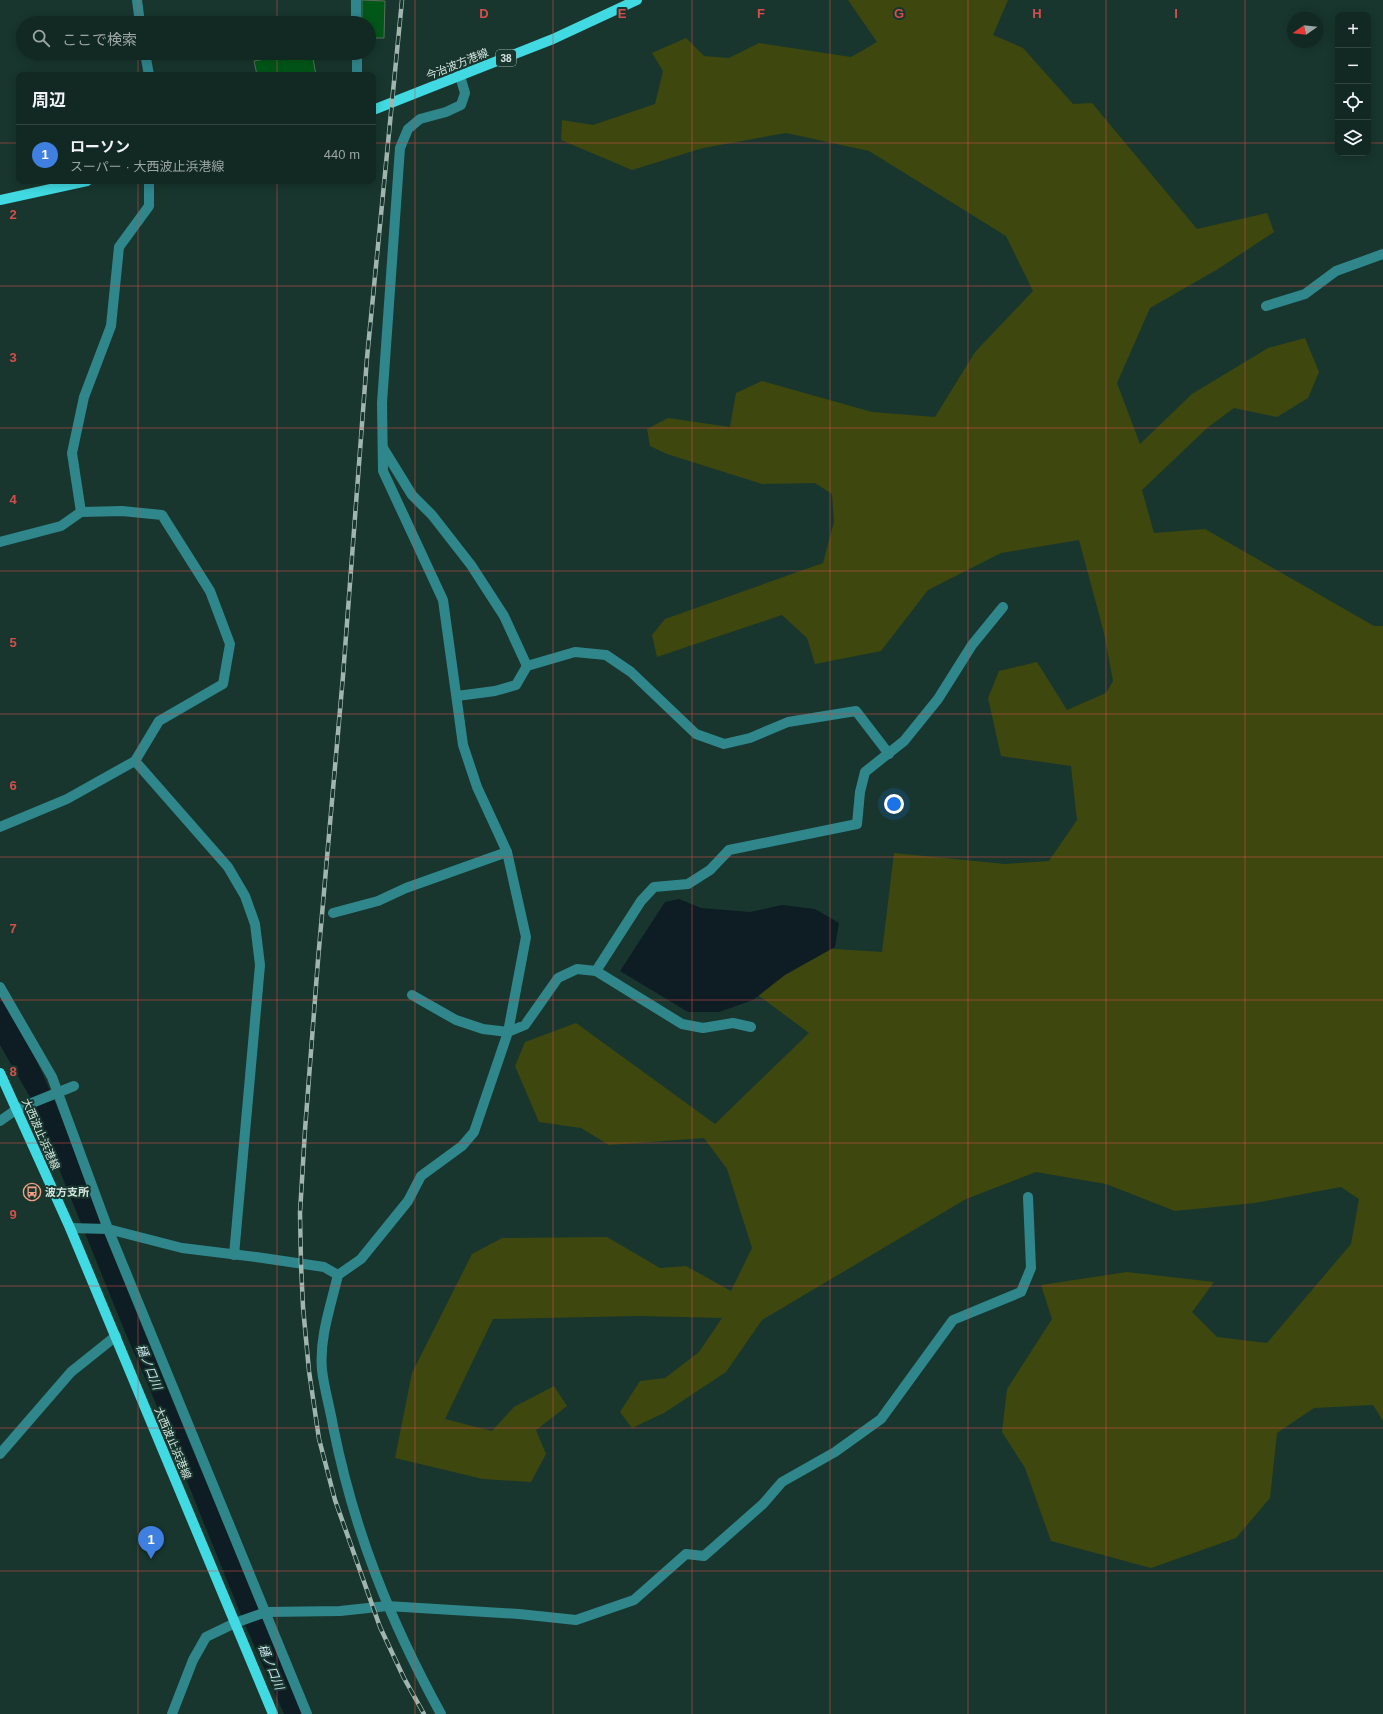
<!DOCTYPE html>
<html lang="ja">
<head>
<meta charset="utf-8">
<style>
  body { margin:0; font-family:Helvetica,"Noto Sans JP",sans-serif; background:#1b302a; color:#f1f3f6 }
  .controls { position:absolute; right:12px; top:12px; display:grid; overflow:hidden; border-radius:8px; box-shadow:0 2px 10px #0003 }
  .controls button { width:36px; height:36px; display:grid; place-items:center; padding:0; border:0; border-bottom:1px solid #314440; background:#122822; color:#f1f3f6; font:20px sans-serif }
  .compass { position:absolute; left:1287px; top:12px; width:36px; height:36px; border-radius:50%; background:#122822; box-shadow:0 2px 10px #0003; rotate:256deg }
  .you { position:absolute; left:894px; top:804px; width:14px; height:14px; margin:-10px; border:3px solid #fff; border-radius:50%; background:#1a73e8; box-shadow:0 0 0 6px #1a73e833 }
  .badge { display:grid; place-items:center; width:26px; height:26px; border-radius:50%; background:#1a73e8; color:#fff; font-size:13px; font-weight:700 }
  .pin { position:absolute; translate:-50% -33px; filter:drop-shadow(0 1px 2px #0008) }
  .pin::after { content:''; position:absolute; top:21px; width:14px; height:12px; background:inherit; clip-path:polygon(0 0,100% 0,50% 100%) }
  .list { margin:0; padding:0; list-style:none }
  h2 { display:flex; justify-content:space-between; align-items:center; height:52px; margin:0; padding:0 16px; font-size:17px }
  h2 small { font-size:13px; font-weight:400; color:#9ca6a5 }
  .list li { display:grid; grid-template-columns:26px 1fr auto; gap:12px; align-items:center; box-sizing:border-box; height:60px; padding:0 16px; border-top:1px solid #314440 }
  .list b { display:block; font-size:15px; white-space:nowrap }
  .list p { margin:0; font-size:13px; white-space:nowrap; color:#9ca6a5 }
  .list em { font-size:13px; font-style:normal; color:#9ca6a5 }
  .icon { flex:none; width:22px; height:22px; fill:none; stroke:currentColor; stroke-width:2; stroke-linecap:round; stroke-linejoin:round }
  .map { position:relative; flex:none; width:1383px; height:1714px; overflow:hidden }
  .search { position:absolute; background:#122822; box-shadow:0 2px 10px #0003; left:16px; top:16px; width:360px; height:44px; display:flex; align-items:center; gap:10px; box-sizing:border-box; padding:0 14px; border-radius:22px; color:#9ca6a5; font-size:15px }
  .panel { position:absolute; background:#122822; box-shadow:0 2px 10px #0003; left:16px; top:72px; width:360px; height:112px; border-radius:8px }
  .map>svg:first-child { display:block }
</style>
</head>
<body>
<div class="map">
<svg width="1383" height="1714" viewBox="0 0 1383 1714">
  <rect width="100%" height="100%" fill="#18362d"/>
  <path fill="#3e480e" d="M848 0H1008L993 35 1023 48 1073 104 1092 103 1197 229 1267 213 1274 232 1218 269 1150 308 1117 383 1140 444 1192 394 1268 348 1305 338 1319 372 1308 398 1277 417 1234 408 1207 428 1142 490 1154 533 1205 529 1374 626H1383V1421L1373 1405 1314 1408 1277 1433 1270 1498 1236 1538 1151 1568 1051 1541 1025 1468 1002 1432 1007 1389 1052 1319 1041 1285 1127 1272 1214 1282 1192 1312 1217 1337 1267 1343 1351 1244 1359 1199 1341 1187 1255 1203 1175 1211 1106 1184 1036 1172 966 1199 762 1320 726 1372 664 1413 632 1428 620 1412 640 1381 665 1378 699 1352 722 1318 640 1316 493 1319 445 1419 492 1431 514 1407 554 1386 567 1406 536 1430 546 1454 531 1482 483 1479 395 1458 412 1373 472 1254 502 1238 607 1237 660 1268 686 1266 731 1291 752 1248 727 1169 704 1138 609 1145 581 1128 539 1122 515 1066 525 1042 576 1023 715 1124 809 1033 754 992 820 948 882 952 894 853 1005 864 1049 861 1077 820 1071 766 1001 756 988 698 999 671 1037 662 1067 710 1106 693 1113 681 1104 633 1079 540 1001 553 928 590 881 651 815 664 807 638 782 615 657 657 652 635 665 619 823 563 834 522 832 494 815 483 762 484 667 454 650 446 647 429 668 418 730 427 736 393 762 381 872 412 935 417 975 352 1033 291 1006 236 869 151 786 133 703 148 632 170 561 140 562 120 593 125 655 104 663 71 652 53 686 38 704 56 729 58 759 43 851 57 877 42Z"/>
  <g fill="#0e1d24">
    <path d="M679 899 701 908 750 912 782 905 815 909 839 923 835 947 785 975 753 1000 719 1012H688L620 971 665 902Z"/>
    <path d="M0 998C55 1078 80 1173 116 1262 177 1414 240 1564 304 1714H284L243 1620 149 1387 125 1332 30 1097 0 1045Z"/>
  </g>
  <g fill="#005718" stroke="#5a6f5b">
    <path d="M362 0 385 1 384 38H369V23H362Z"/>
    <path d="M282 53H312L316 75H257L254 61 282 56Z"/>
  </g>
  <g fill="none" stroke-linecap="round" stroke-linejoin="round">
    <g stroke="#2f878c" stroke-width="10">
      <path d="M137 0 140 23"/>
      <path d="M356 0V23"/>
      <path d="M145 53 149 75"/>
      <path d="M357 53V75"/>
      <path d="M1266 306 1305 294 1336 271 1383 254"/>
      <path d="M383 448 412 495 432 515 471 565 504 616 527 666 575 652 606 655 631 672 696 734 724 744 750 738 788 722 856 711 889 754"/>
      <path d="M81 512 72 453 84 397 111 326 119 247 149 206V181"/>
      <path d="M0 542 61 526 81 512 122 511 162 515 210 591 230 644 223 684 159 721 135 761 67 799 0 827"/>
      <path d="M457 696 495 691 516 685 527 666"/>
      <path d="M135 761 228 867 245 896 255 924 260 965 234 1255"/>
      <path d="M333 913 378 901 406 888 507 852"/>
      <path d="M596 971 641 901 654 887 688 884 710 870 729 850 857 824 860 792 865 772 904 741 938 699 972 645 1003 607"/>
      <path d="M0 987 52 1077 108 1229 307 1714"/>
      <path d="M412 995 456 1020 483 1029 508 1032 525 1025 558 978 577 969 596 971 682 1024 703 1028 733 1023 751 1027"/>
      <path d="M0 1121 17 1109 74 1086"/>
      <path d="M70 1228 108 1229 182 1248 256 1257 324 1267 338 1275"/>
      <path d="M0 1454 71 1372 116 1336"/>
      <path d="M172 1714 193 1660 206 1637 235 1623 266 1612 340 1611 387 1606 519 1614 576 1620 634 1600 686 1554 704 1556 763 1504 782 1482 835 1452 881 1419 953 1320 1021 1292 1031 1268 1028 1197"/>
      <path d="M441 1714C390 1621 354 1531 333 1426 330 1408 324 1388 322 1370 319 1338 331 1305 338 1275L361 1259 408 1201 421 1176 462 1146 474 1132 508 1032 526 937 507 852 477 787 463 745 443 600 383 471 382 403 400 148 408 129 420 119 446 112 461 105 465 93 460 76"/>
    </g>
    <g stroke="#41dae2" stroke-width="10">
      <path d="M373 110 553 39 637 0"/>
      <path d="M0 200 87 181"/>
      <path d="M0 1073 70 1228 273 1714"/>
    </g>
    <defs>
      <path id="rail" d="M402 0 367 358 343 676 318 960 305 1130 300 1213 301 1264 303 1307 309 1371 319 1439 335 1500 380 1627 404 1678 424 1714"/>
    </defs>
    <use href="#rail" stroke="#a0b5ae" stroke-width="4.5"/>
    <use href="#rail" stroke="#18362d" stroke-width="3" stroke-dasharray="9" stroke-linecap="butt"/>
  </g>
  <path fill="none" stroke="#d54e4c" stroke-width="1" stroke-opacity="0.55" d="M138 0V23M277 0V23M415 0V1714M553 0V1714M692 0V1714M830 0V1714M968 0V1714M1106 0V1714M1245 0V1714M138 53V75M277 53V75M0 143H19M373 143H1338M1368 143H1383M138 181V1714M277 181V1714M0 286H1383M0 428H1383M0 571H1383M0 714H1383M0 857H1383M0 1000H1383M0 1143H1383M0 1286H1383M0 1428H1383M0 1571H1383"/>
  <defs>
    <symbol id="bus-ring" viewBox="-11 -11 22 22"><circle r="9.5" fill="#18362d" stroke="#f39f84" stroke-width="1.5"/><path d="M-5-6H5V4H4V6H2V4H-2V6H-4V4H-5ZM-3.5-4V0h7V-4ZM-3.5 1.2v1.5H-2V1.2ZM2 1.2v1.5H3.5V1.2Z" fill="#f39f84"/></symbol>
  </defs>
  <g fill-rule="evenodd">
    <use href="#bus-ring" x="22" y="1182" width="20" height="20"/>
  </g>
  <g text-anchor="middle" stroke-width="4" stroke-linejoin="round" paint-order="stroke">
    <rect fill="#18362d" stroke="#9bb0a9" stroke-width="1" x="496" y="50" width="20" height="16" rx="3"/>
    <g font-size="10" font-weight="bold" fill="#d3e4de">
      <text x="506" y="62">38</text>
    </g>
    <g font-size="11" fill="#d3e4de" stroke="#18362d">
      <text transform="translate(457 64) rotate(-22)" y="4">今治波方港線</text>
      <text transform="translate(41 1134) rotate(66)" y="4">大西波止浜港線</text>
      <text transform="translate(173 1443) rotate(67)" y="4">大西波止浜港線</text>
    </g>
    <g font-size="11" font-weight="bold" fill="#d3e4de" stroke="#18362d" text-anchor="start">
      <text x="45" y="1196">波方支所</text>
    </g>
    <g font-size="12" font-style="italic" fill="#d0e8f4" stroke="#18362d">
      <text transform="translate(149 1367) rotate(68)" y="4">樋ノ口川</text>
      <text transform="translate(271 1667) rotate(68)" y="4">樋ノ口川</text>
    </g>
  </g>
  <g font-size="13" text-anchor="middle" font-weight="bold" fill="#d54e4c" stroke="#18362d" stroke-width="4" stroke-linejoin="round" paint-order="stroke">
    <text x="484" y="18">D</text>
    <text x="622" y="18">E</text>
    <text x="761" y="18">F</text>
    <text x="899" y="18">G</text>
    <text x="1037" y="18">H</text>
    <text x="1176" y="18">I</text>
    <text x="13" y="219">2</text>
    <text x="13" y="362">3</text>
    <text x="13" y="504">4</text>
    <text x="13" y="647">5</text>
    <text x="13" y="790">6</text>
    <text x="13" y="933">7</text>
    <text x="13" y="1076">8</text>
    <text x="13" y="1219">9</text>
  </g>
</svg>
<div class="controls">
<button>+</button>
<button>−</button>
<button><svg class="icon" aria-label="locate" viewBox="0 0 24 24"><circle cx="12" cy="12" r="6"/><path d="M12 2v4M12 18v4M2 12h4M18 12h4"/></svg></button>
<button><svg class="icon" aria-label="layers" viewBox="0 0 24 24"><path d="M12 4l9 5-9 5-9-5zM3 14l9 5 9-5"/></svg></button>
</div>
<svg class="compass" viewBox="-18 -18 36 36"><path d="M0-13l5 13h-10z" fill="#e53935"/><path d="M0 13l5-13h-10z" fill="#9ca6a5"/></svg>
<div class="you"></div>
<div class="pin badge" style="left:151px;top:1559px;background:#3f7fe0">1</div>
<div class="search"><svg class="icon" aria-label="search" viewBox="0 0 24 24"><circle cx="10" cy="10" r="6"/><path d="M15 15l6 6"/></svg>ここで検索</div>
<section class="panel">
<h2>周辺<small></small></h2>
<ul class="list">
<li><span class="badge" style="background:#3f7fe0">1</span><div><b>ローソン</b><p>スーパー · 大西波止浜港線</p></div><em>440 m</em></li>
</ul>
</section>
</div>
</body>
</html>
